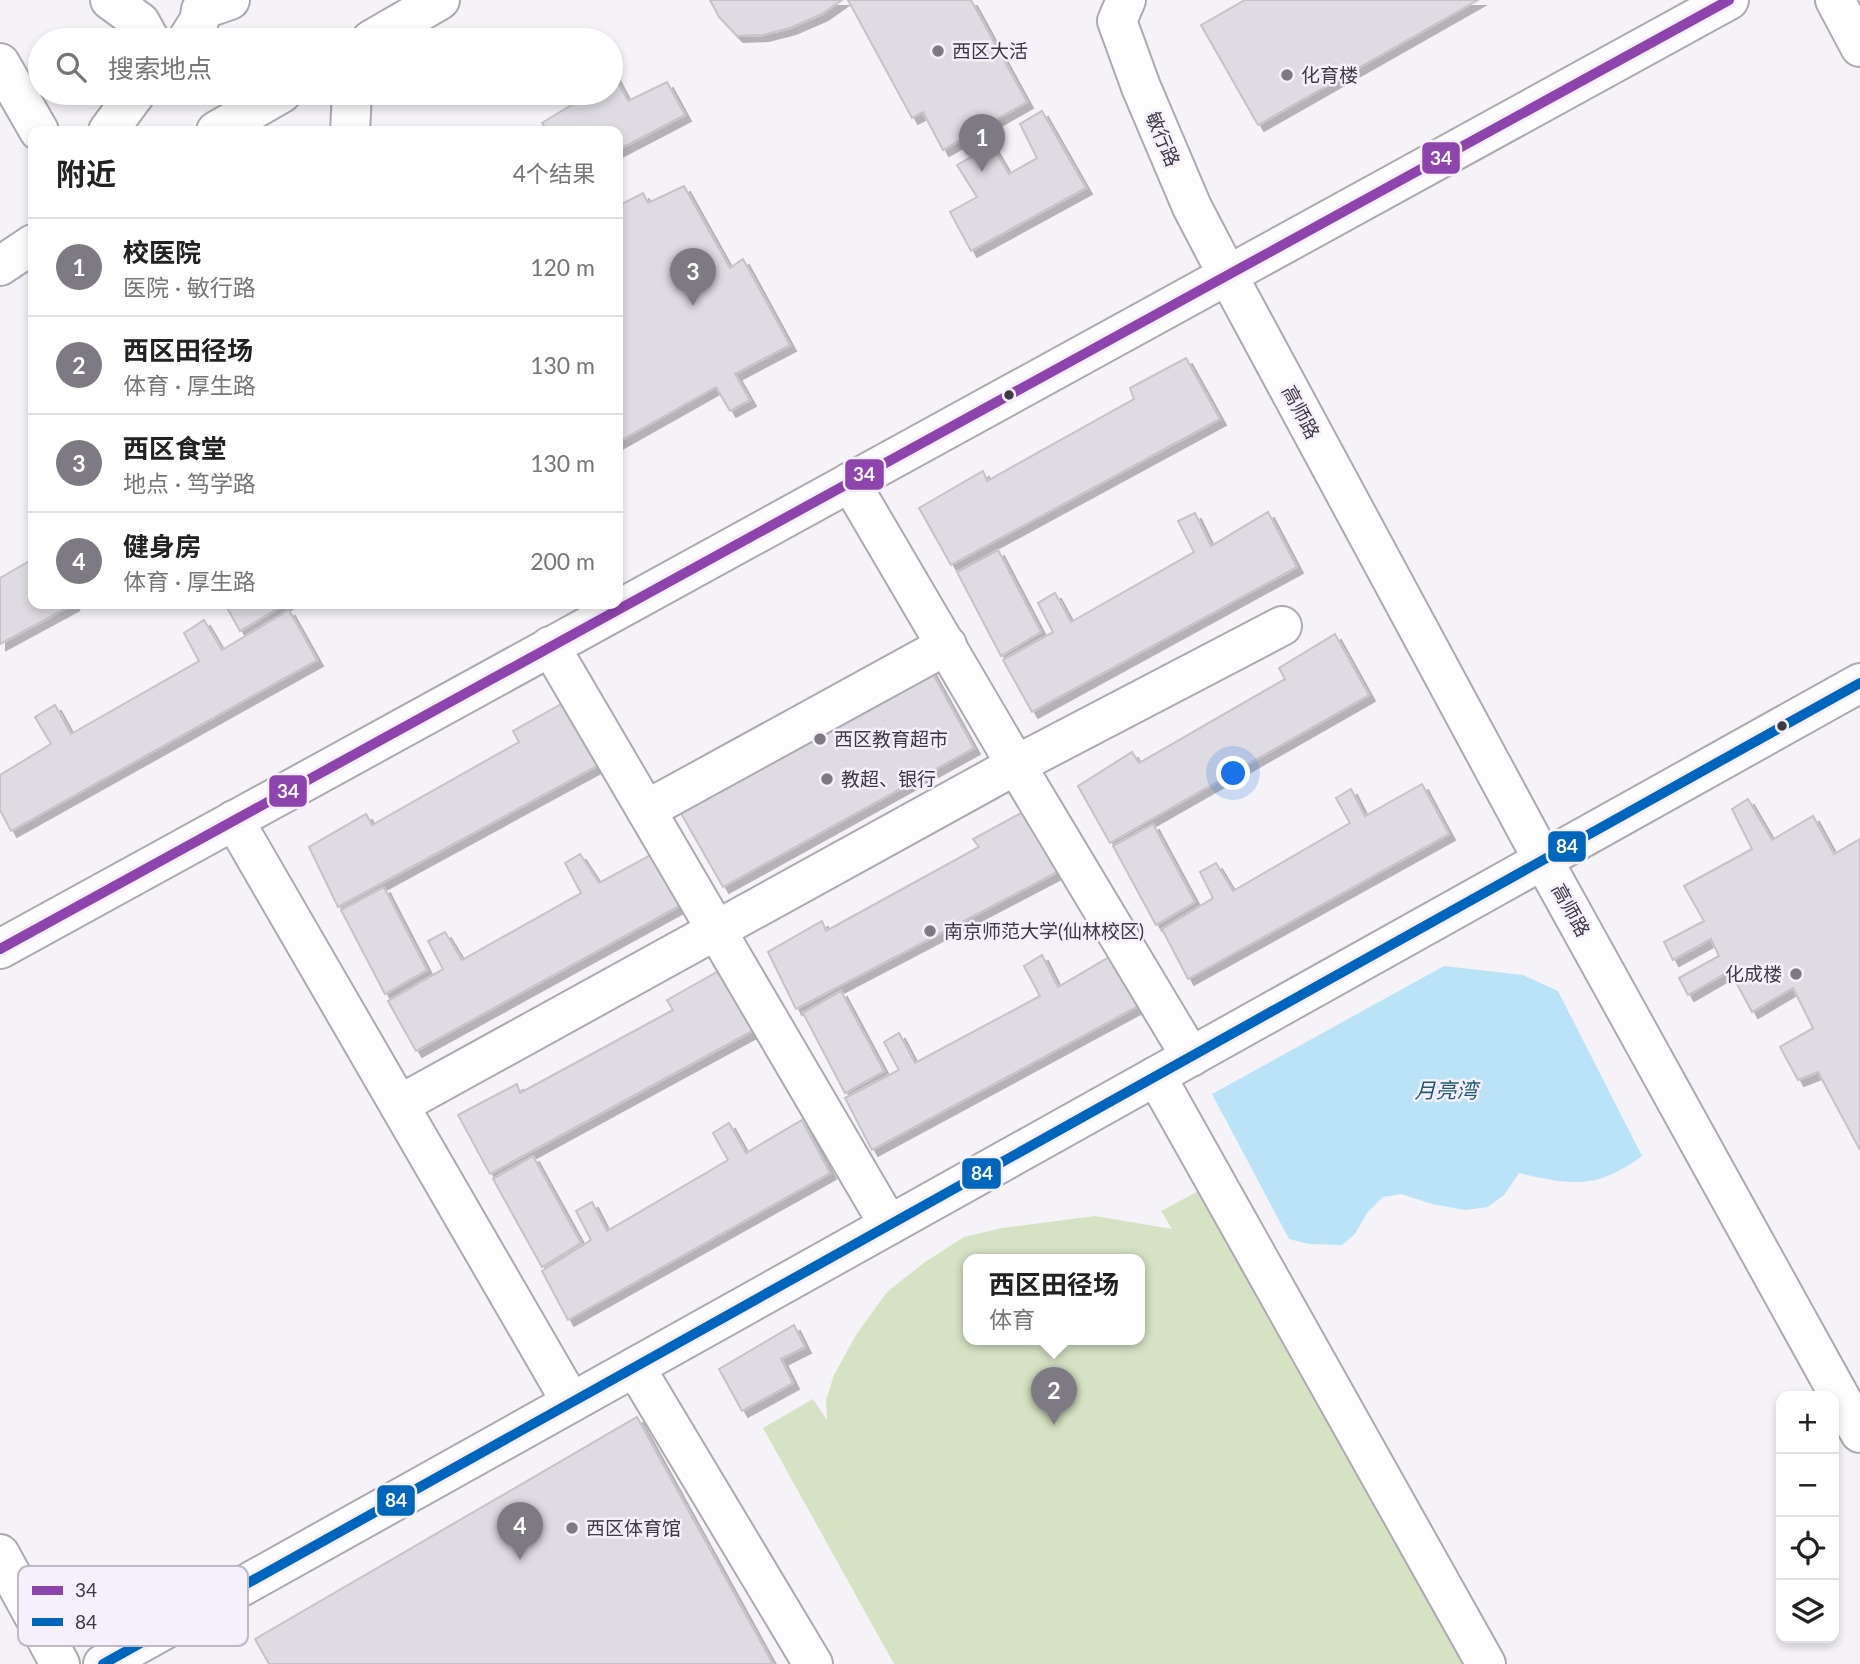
<!DOCTYPE html>
<html lang="zh">
<head>
<meta charset="utf-8">
<style>
  body { margin:0; font-family:Lato,"Noto Sans SC",sans-serif; background:#f2f2f2; color:#222 }
  .controls { position:absolute; right:21px; bottom:21px; display:grid; overflow:hidden; border-radius:14px; box-shadow:0 4px 10px #0003 }
  .controls button { width:63px; height:63px; display:grid; place-items:center; padding:0; border:0; border-bottom:2px solid #e0e0e0; background:#fff; color:#222; font:35px sans-serif }
  .you { position:absolute; left:1234px; top:774px; width:24px; height:24px; margin:-18px; border:5px solid #fff; border-radius:50%; background:#1a73e8; box-shadow:0 0 0 10px #1a73e833 }
  .badge { display:grid; place-items:center; width:46px; height:46px; border-radius:50%; background:#7e7a83; color:#fff; font-size:23px; font-weight:700 }
  .pin { position:absolute; translate:-50% -58px; filter:drop-shadow(0 2px 4px #0008) }
  .pin::after { content:''; position:absolute; top:37px; width:24px; height:21px; background:inherit; clip-path:polygon(0 0,100% 0,50% 100%) }
  .popup { position:absolute; left:963px; top:1254px; width:182px; height:91px; box-sizing:border-box; display:grid; place-content:center; border-radius:14px; background:#fff; filter:drop-shadow(0 2px 5px #0005); font-size:23px; white-space:nowrap; color:#767676 }
  .popup b { font-size:26px; color:#222 }
  .popup::after { content:''; position:absolute; left:50%; top:100%; margin-left:-14px; border:14px solid transparent; border-top-color:#fff }
  .list { margin:0; padding:0; list-style:none }
  h2 { display:flex; justify-content:space-between; align-items:center; height:91px; margin:0; padding:0 28px; font-size:30px }
  h2 small { font-size:23px; font-weight:400; color:#767676 }
  .list li { display:grid; grid-template-columns:46px 1fr auto; gap:21px; align-items:center; box-sizing:border-box; height:98px; padding:0 28px; border-top:2px solid #e0e0e0 }
  .list b { display:block; font-size:26px; white-space:nowrap }
  .list p { margin:0; font-size:23px; white-space:nowrap; color:#767676 }
  .list em { font-size:23px; font-style:normal; color:#767676 }
  .icon { flex:none; width:38px; height:38px; fill:none; stroke:currentColor; stroke-width:2; stroke-linecap:round; stroke-linejoin:round }
  .map { position:relative; flex:none; width:1860px; height:1664px; overflow:hidden }
  .search { position:absolute; background:#fff; box-shadow:0 4px 10px #0003; left:28px; top:28px; width:595px; height:77px; display:flex; align-items:center; gap:18px; box-sizing:border-box; padding:0 24px; border-radius:38px; color:#767676; font-size:26px }
  .panel { position:absolute; background:#fff; box-shadow:0 4px 10px #0003; left:28px; top:126px; width:595px; height:483px; border-radius:14px }
  .map>svg:first-child { display:block }
</style>
</head>
<body>
<div class="map">
<svg width="1860" height="1664" viewBox="0 0 1860 1664">
  <defs>
    <filter id="shadow"><feDropShadow dx="6" dy="6" stdDeviation="0" flood-color="#0004"/></filter>
  </defs>
  <rect width="100%" height="100%" fill="#f5f3f8"/>
  <path fill="#d5e3c4" fill-rule="evenodd" d="M1208 1186 1470 1664H894L763 1428 813 1399 827 1420 826 1400 834 1375 856 1335 887 1292 925 1262 964 1237 1002 1228 1095 1216 1172 1229 1161 1211ZM968 1259H1140V1339H968Z"/>
  <path fill="#bae3f8" d="M1444 966 1523 975 1558 991 1642 1156C1596 1190 1572 1185 1519 1173L1504 1195 1488 1207 1465 1210 1432 1204 1401 1194 1383 1197 1367 1213 1355 1234 1342 1245 1309 1244 1289 1239 1212 1094Z"/>
  <g fill="#dedbe3" stroke="#c5c2c8" stroke-width="2" filter="url(#shadow)">
    <path d="M710 0H842L822 14 790 28 763 35 737 36 719 17Z"/>
    <path d="M848 0H971L1027 102 943 150 923 112 912 118Z"/>
    <path d="M1245 0H1478L1258 125 1201 25Z"/>
    <path d="M611 69 628 101 667 82 685 115 618 150V131H547L542 123 591 93H611Z"/>
    <path d="M1042 111 1086 188 971 251 950 212 977 197 957 165 992 145 1009 174 1037 158 1020 124Z"/>
    <path d="M684 186 730 268 743 259 790 345 735 374 750 400 730 411 716 387 618 442V206L643 193 648 203Z"/>
    <path d="M1186 358 1220 419 951 565 919 508 983 471 987 481 1134 399 1130 388Z"/>
    <path d="M1268 512 1297 567 1032 712 1003 660 1053 632 1038 603 1055 593 1071 622 1194 552 1178 521 1195 513 1211 546Z"/>
    <path d="M998 550 1041 632 1001 656 957 572Z"/>
    <path d="M33 559V604H74L0 644V578Z"/>
    <path d="M225 604H285L240 631Z"/>
    <path d="M289 610 317 660 11 831 0 810V775L51 744 35 717 55 705 71 734 199 661 184 633 204 620 222 650Z"/>
    <path d="M1335 634 1369 695 1110 843 1078 786 1132 752 1139 763 1285 679 1279 668Z"/>
    <path d="M930 669 974 748 723 887 679 810Z"/>
    <path d="M572 698 606 761 338 907 309 847 366 814 372 825 519 742 513 731Z"/>
    <path d="M1422 784 1449 834 1188 979 1162 929 1213 898 1200 872 1216 863 1233 891 1350 823 1336 798 1351 789 1365 816Z"/>
    <path d="M1748 799 1772 840 1813 816 1834 854 1860 839V1150L1818 1072 1798 1080 1780 1047 1813 1028 1793 988 1752 1012 1730 971 1688 995 1679 978 1719 956 1711 939 1673 960 1664 942 1704 921 1684 886 1752 849 1732 809Z"/>
    <path d="M1032 807 1065 868 796 1009 768 952 822 921 826 931 979 847 973 839Z"/>
    <path d="M1153 824 1195 902 1156 925 1113 846Z"/>
    <path d="M656 852 683 904 416 1051 388 1001 443 969 428 941 445 932 462 960 581 893 565 863 580 854 599 883Z"/>
    <path d="M384 887 427 970 385 994 341 910Z"/>
    <path d="M1116 953 1142 1004 872 1150 845 1098 899 1070 884 1042 899 1033 915 1063 1040 996 1024 966 1042 955 1058 987Z"/>
    <path d="M722 969 756 1029 490 1174 458 1115 517 1084 520 1093 673 1010 667 1000Z"/>
    <path d="M841 991 884 1071 845 1093 803 1013Z"/>
    <path d="M802 1120 830 1173 568 1320 542 1271 591 1240 576 1211 592 1202 607 1231 728 1160 713 1133 729 1123 746 1153Z"/>
    <path d="M533 1156 581 1243 542 1267 493 1179Z"/>
    <path d="M794 1325 805 1347 781 1359 793 1383 742 1411 719 1369Z"/>
    <path d="M637 1417 773 1664H269L255 1639Z"/>
  </g>
  <g fill="none" stroke-linecap="round" stroke-linejoin="round">
    <defs>
      <g id="minor">
        <path d="M110 0 140 22 150 40"/>
        <path d="M1126 0 1117 21 1141 87 1192 207 1227 274 1543 860 1860 1433"/>
        <path d="M1835 0 1860 47"/>
        <path d="M187 40 199 21 201 10 230 0"/>
        <path d="M371 40 440 0"/>
        <path d="M0 63 39 131"/>
        <path d="M108 131 136 93"/>
        <path d="M216 131 282 93"/>
        <path d="M350 131 352 93"/>
        <path d="M0 266 33 244"/>
        <path d="M850 482 1016 765 1191 1057"/>
        <path d="M550 646 889 1225"/>
        <path d="M646 810 947 645"/>
        <path d="M234 820 571 1402"/>
        <path d="M0 949 1729 0"/>
        <path d="M1156 1076 1486 1664"/>
        <path d="M399 1105 1016 765 1282 626"/>
        <path d="M635 1367 813 1664"/>
        <path d="M0 1554 60 1664"/>
        <path d="M103 1664 1860 683"/>
      </g>
    </defs>
    <use href="#minor" stroke="#aca9b0" stroke-width="42"/>
    <use href="#minor" stroke="#fefdfe" stroke-width="38"/>
    <defs>
      <path id="bus-1" d="M0 949 1729 0"/>
      <path id="bus-2" d="M103 1664 1860 683"/>
    </defs>
    <use href="#bus-1" stroke="#f5f0fb" stroke-width="16"/>
    <use href="#bus-2" stroke="#f5f0fb" stroke-width="16"/>
    <use href="#bus-1" stroke="#8e44ad" stroke-width="10"/>
    <use href="#bus-2" stroke="#0065bd" stroke-width="10"/>
  </g>
  <g fill="#7e7a83" stroke="#f5f0fb" stroke-width="2.5">
    <circle cx="938" cy="51" r="7"/>
    <circle cx="1287" cy="75" r="7"/>
    <circle cx="820" cy="739" r="7"/>
    <circle cx="827" cy="779" r="7"/>
    <circle cx="930" cy="931" r="7"/>
    <circle cx="1796" cy="974" r="7"/>
    <circle cx="572" cy="1528" r="7"/>
  </g>
  <g fill="#3e3944" stroke="#f5f0fb" stroke-width="2.5">
    <circle cx="1009" cy="395" r="6"/>
    <circle cx="1782" cy="726" r="6"/>
  </g>
  <g text-anchor="middle" stroke-width="5" stroke-linejoin="round" paint-order="stroke">
    <g font-size="19" fill="#3e3944" stroke="#f5f0fb" text-anchor="start">
      <text x="952" y="58">西区大活</text>
      <text x="1301" y="82">化育楼</text>
      <text x="834" y="746">西区教育超市</text>
      <text x="841" y="786">教超、银行</text>
      <text x="944" y="938">南京师范大学(仙林校区)</text>
      <text x="1782" y="981" text-anchor="end">化成楼</text>
      <text x="586" y="1535">西区体育馆</text>
    </g>
    <g font-size="19" fill="#3e3944" stroke="#f5f0fb">
      <text transform="translate(1163 139) rotate(67)" y="7">敏行路</text>
      <text transform="translate(1301 412) rotate(62)" y="7">高师路</text>
      <text transform="translate(1571 910) rotate(61)" y="7">高师路</text>
    </g>
    <g font-size="21" font-style="italic" fill="#1e5b73" stroke="#f5f0fb">
      <text x="1446" y="1098">月亮湾</text>
    </g>
  </g>
  <rect x="18" y="1566" width="230" height="80" rx="10" fill="#f5f0fb" stroke="#beb9c4" stroke-width="2"/>
  <rect x="32" y="1586" width="31" height="9" fill="#8e44ad"/>
  <rect x="32" y="1618" width="31" height="8" fill="#0065bd"/>
  <g font-size="19" fill="#3e3944">
    <text x="75" y="1597">34</text>
    <text x="75" y="1629">84</text>
  </g>
  <g stroke="#f5f0fb" stroke-width="2.5">
    <rect x="1421" y="141" width="40" height="34" rx="7" fill="#8e44ad"/>
    <rect x="844" y="458" width="41" height="33" rx="7" fill="#8e44ad"/>
    <rect x="268" y="774" width="40" height="34" rx="7" fill="#8e44ad"/>
    <rect x="1547" y="830" width="40" height="33" rx="7" fill="#0065bd"/>
    <rect x="961" y="1157" width="41" height="33" rx="7" fill="#0065bd"/>
    <rect x="376" y="1484" width="40" height="33" rx="7" fill="#0065bd"/>
  </g>
  <g font-size="19" text-anchor="middle" font-weight="bold" fill="#fff">
    <text x="1441" y="165">34</text>
    <text x="864" y="481">34</text>
    <text x="288" y="798">34</text>
    <text x="1567" y="853">84</text>
    <text x="982" y="1180">84</text>
    <text x="396" y="1507">84</text>
  </g>
</svg>
<div class="controls">
<button>+</button>
<button>−</button>
<button><svg class="icon" aria-label="locate" viewBox="0 0 24 24"><circle cx="12" cy="12" r="6"/><path d="M12 2v4M12 18v4M2 12h4M18 12h4"/></svg></button>
<button><svg class="icon" aria-label="layers" viewBox="0 0 24 24"><path d="M12 4l9 5-9 5-9-5zM3 14l9 5 9-5"/></svg></button>
</div>
<div class="you"></div>
<div class="pin badge" style="left:982px;top:172px">1</div>
<div class="pin badge" style="left:1054px;top:1425px">2</div>
<div class="popup"><b>西区田径场</b>体育</div>
<div class="pin badge" style="left:693px;top:306px">3</div>
<div class="pin badge" style="left:520px;top:1560px">4</div>
<div class="search"><svg class="icon" aria-label="search" viewBox="0 0 24 24"><circle cx="10" cy="10" r="6"/><path d="M15 15l6 6"/></svg>搜索地点</div>
<section class="panel">
<h2>附近<small>4个结果</small></h2>
<ul class="list">
<li><span class="badge">1</span><div><b>校医院</b><p>医院 · 敏行路</p></div><em>120 m</em></li>
<li><span class="badge">2</span><div><b>西区田径场</b><p>体育 · 厚生路</p></div><em>130 m</em></li>
<li><span class="badge">3</span><div><b>西区食堂</b><p>地点 · 笃学路</p></div><em>130 m</em></li>
<li><span class="badge">4</span><div><b>健身房</b><p>体育 · 厚生路</p></div><em>200 m</em></li>
</ul>
</section>
</div>
</body>
</html>
